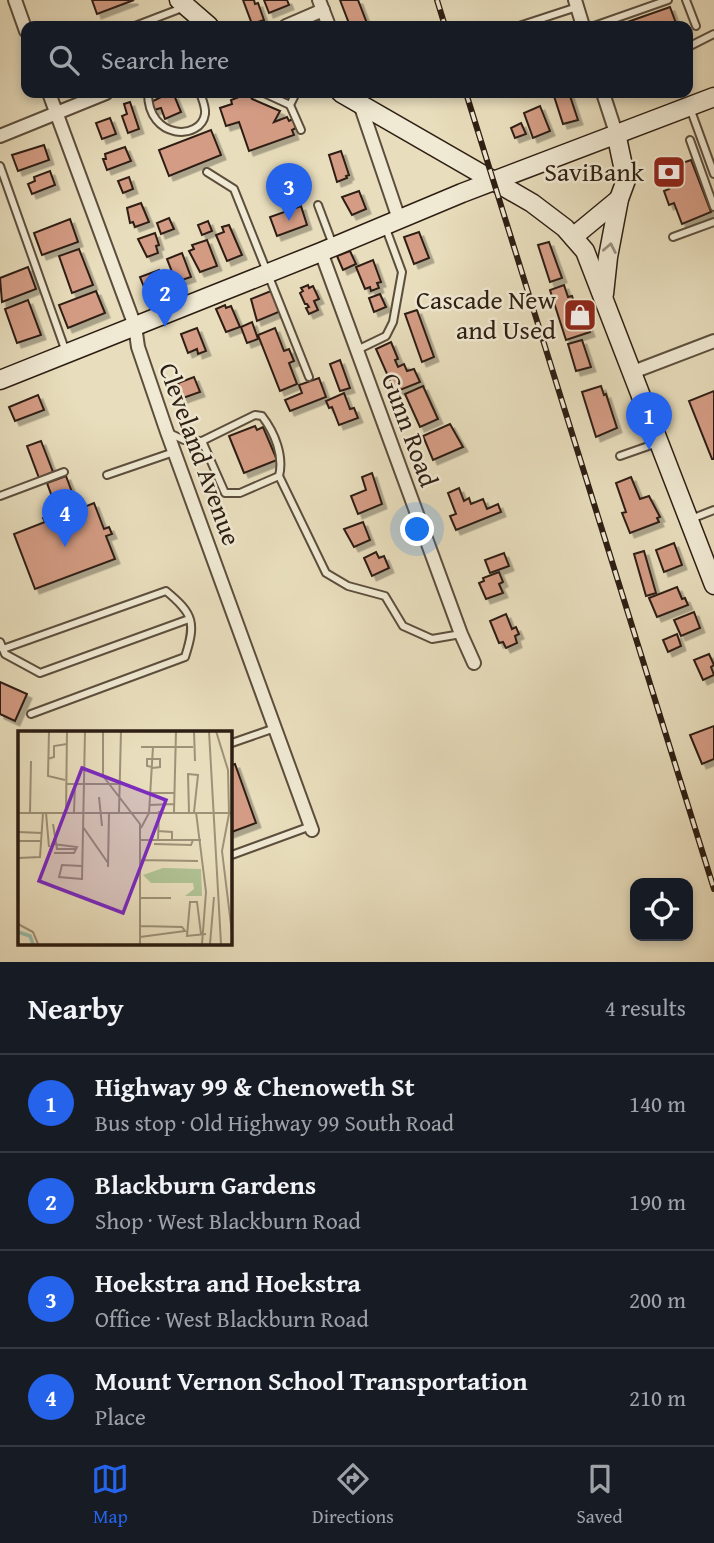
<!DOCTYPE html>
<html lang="en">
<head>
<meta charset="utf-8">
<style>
  body { margin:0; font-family:"Gentium Book Plus",serif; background:#242831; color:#f1f3f6 }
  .controls { position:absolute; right:21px; bottom:21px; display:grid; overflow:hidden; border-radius:14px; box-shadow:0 4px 10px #0003 }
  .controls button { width:63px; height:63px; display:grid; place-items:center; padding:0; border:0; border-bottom:2px solid #363941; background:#171b24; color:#f1f3f6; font:35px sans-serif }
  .you { position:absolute; left:418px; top:530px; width:24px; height:24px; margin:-18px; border:5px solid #fff; border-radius:50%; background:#1a73e8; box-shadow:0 0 0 10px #1a73e833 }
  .badge { display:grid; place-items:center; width:46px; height:46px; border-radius:50%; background:#2563eb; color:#fff; font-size:23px; font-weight:700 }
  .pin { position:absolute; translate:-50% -58px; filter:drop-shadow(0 2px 4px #0008) }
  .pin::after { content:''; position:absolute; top:37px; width:24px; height:21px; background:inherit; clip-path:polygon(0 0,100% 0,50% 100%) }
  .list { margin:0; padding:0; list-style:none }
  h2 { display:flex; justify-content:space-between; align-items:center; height:91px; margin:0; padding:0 28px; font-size:30px }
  h2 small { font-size:23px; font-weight:400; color:#9ea1a6 }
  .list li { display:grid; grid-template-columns:46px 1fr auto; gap:21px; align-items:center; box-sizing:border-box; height:98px; padding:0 28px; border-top:2px solid #363941 }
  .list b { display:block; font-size:26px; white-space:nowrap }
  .list p { margin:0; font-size:23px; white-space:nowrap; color:#9ea1a6 }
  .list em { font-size:23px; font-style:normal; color:#9ea1a6 }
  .icon { flex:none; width:38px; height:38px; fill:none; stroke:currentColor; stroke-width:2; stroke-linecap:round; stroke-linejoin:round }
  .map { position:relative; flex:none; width:714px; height:962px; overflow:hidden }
  .search { position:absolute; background:#171b24; box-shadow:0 4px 10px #0003; left:21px; right:21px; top:21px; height:77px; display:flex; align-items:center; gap:18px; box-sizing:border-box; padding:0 24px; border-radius:14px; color:#9ea1a6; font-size:26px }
  .sheet { height:483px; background:#171b24 }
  nav { display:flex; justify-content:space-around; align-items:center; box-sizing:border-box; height:98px; border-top:2px solid #363941; background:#171b24; font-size:19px; color:#9ea1a6 }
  nav a { display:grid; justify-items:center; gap:4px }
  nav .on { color:#2563eb }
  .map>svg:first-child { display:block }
</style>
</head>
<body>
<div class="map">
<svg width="714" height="962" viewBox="0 0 714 962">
  <defs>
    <filter id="shadow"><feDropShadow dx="4.5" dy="4.5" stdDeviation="0" flood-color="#0004"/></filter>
  </defs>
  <rect width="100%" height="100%" fill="#e8ddbc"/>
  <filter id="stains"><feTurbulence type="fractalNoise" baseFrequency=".00286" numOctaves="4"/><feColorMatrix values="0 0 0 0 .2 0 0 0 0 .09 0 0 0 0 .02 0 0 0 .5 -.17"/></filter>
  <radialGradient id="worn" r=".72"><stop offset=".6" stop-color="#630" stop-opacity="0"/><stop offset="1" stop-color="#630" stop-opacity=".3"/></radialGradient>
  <g fill="#d49c84" stroke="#2d1e13" stroke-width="2" filter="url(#shadow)">
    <path d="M92 0H134L97 14Z"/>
    <path d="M243 0H254L255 4 258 3 264 20 252 24Z"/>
    <path d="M264 0H287L289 5 269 13Z"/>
    <path d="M340 0H358L368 26H350Z"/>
    <path d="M670 7 677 26H616Z"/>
    <path d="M249 93 252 99 280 111 274 122 287 117 289 121 293 119 296 128 292 130 294 135 249 151 239 122 226 126 220 108 232 104 231 100Z"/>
    <path d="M553 93H569L578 120 563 124Z"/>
    <path d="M165 95 166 97 174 95 181 112 165 119 161 108 154 110 151 102Z"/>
    <path d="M130 102 139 129 128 133 122 116 127 114 124 104Z"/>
    <path d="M540 106 550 131 533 138 524 113Z"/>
    <path d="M110 118 116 134 102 139 96 123Z"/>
    <path d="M521 123 526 134 515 138 511 128Z"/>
    <path d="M211 130 221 155 169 176 159 150Z"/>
    <path d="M44 145 49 160 18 171 12 155Z"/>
    <path d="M125 147 131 161 107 170 103 159H106L105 154Z"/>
    <path d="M341 151 349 175 346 176 347 178 337 182 329 155Z"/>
    <path d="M691 160 711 212 682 224 674 203 669 205 664 191 669 189 664 177 657 174 662 165 668 168Z"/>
    <path d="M50 171 55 185 32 194 28 184 35 181 34 177Z"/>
    <path d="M129 177 133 189 123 193 118 181Z"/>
    <path d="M359 191 366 209 352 215 342 197Z"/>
    <path d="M141 203 149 222 135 227 133 222 130 223 127 208Z"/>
    <path d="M301 206 307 225 277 236 270 217Z"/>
    <path d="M169 218 174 229 161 234 157 223Z"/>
    <path d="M70 219 78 242 42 255 34 233Z"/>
    <path d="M208 221 212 231 202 235 198 225Z"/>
    <path d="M229 225 242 255 227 261 216 235 224 232 222 227Z"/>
    <path d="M419 232 429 258 414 264 404 237Z"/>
    <path d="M155 233 159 245 156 246 158 253 147 257 138 239Z"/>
    <path d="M207 240 217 266 200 272 189 251 194 249 192 245Z"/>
    <path d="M549 242 562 278 550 282 538 245Z"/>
    <path d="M79 249 93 285 72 293 59 256Z"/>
    <path d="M350 251 356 264 343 270 337 256Z"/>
    <path d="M182 253 191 277 176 282 167 259Z"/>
    <path d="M373 260 381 282 377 283 379 288 371 291 370 287 365 289 356 267Z"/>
    <path d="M28 267 36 289 2 302 0 278Z"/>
    <path d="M159 270 165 285 153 292 152 290 146 292 140 277Z"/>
    <path d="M308 285 309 288 313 286 319 299 314 301 318 310 309 314 306 308 309 307 307 304H305L300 293 303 291 301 288Z"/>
    <path d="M564 285 568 297 572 296 577 311 582 309 590 332 566 340 550 290Z"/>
    <path d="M96 291 105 313 68 328 59 305Z"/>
    <path d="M271 291 281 311 257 321 251 299Z"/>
    <path d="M380 294 386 307 374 312 369 298Z"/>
    <path d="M28 300 41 335 17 343 5 309Z"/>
    <path d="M225 305 226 308 231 306 240 327 226 332 216 309Z"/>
    <path d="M417 310 434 357 422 362 405 314Z"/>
    <path d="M252 322 258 339 247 343 241 327Z"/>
    <path d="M197 328 206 351 198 354 197 349 188 353 181 334Z"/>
    <path d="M275 328 284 351 289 349 294 361 289 363 297 384 280 391 258 335Z"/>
    <path d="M582 340 591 367 576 371 568 344Z"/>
    <path d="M391 342 398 359 395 360 398 367 404 364 407 371 414 369 420 382 395 392 376 349Z"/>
    <path d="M340 360 350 388 340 391 330 364Z"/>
    <path d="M194 377 200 392 183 398 178 383Z"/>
    <path d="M319 378 326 397 290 411 285 400 302 393 299 385Z"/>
    <path d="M423 386 438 419 420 427 405 394Z"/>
    <path d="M601 386 604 395 606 394 617 428 596 437 582 392Z"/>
    <path d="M714 391V459H712L689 401Z"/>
    <path d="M344 393 350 409 354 408 358 418 339 425 332 407 329 408 326 401Z"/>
    <path d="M38 395 44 410 15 421 9 407Z"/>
    <path d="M450 424 463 447 433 460 423 436Z"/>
    <path d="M255 426 257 430 263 427 277 460 244 473 229 436Z"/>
    <path d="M41 441 53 472 39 478 27 446Z"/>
    <path d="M372 473 382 504 358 514 351 496 366 490 362 477Z"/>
    <path d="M66 476 73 495 54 502 47 483Z"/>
    <path d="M631 477 640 499 649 496 660 517 657 518 659 522 630 533 622 513 626 512 616 483Z"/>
    <path d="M459 488 464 501 469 498 471 504 483 499 487 509 498 504 501 512 456 530 450 516 456 514 448 493Z"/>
    <path d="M94 503 104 529 109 527 112 534 106 536 115 559 35 589 14 534 45 522 43 518 65 510 67 514Z"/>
    <path d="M363 522 370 540 354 547 344 529Z"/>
    <path d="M674 543 682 565 664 572 656 550Z"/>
    <path d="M644 551 656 593 646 596 634 554Z"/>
    <path d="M376 552 379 558 384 556 389 568 372 576 364 558Z"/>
    <path d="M504 553 509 566 490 573 485 560Z"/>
    <path d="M499 572 503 582 499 584 503 593 486 599 479 583 484 581 483 578Z"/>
    <path d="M677 587 682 599 685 598 688 605 657 617 649 598Z"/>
    <path d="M694 612 700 628 681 636 674 620Z"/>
    <path d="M506 614 512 629 516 627 519 634 515 636 517 643 506 648 503 642 499 643 490 621Z"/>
    <path d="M677 634 681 646 668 652 663 640Z"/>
    <path d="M709 654 714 665 711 667 714 675 703 680 694 660Z"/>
    <path d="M0 682 27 694 15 721 0 714Z"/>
    <path d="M714 726V759L702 764 690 735Z"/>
    <path d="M235 764 256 823 229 833V766Z"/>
  </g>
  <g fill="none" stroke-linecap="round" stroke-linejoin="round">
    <defs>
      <g id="lane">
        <path d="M686 0 696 26"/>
        <path d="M135 26 182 8"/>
        <path d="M519 26 577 7"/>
        <path d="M594 26 668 0"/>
        <path d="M688 47 714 34"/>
        <path d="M148 93C148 140 201 141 205 114 206 107 202 99 200 93"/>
        <path d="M264 93 290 105"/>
        <path d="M296 93 290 105 301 130"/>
        <path d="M690 108 714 174"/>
        <path d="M690 140 714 207"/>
        <path d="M0 166 66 352"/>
        <path d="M207 172 234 189 309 377"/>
        <path d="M318 205 333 245"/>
        <path d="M673 237 714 222"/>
        <path d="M357 350 386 336 393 322 402 272 385 226"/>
        <path d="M169 433 184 440 202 441 225 493H240L279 476 326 573 348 586 385 596 403 626 432 639 461 634"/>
        <path d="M202 441 255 415 262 416C275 433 284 456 279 476"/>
        <path d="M620 456 657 443"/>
        <path d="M107 475 174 452"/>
        <path d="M0 496 64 472"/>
        <path d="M691 519 714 510"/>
        <path d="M0 642 5 654 40 673 189 619"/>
        <path d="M3 649 166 591C194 614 196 623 185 657L31 714"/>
        <path d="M229 744 275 728"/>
        <path d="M229 856 311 826"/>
      </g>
      <g id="street">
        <path d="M15 0 26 31"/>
        <path d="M319 0 329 26"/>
        <path d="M575 0 583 26"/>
        <path d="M286 26 323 10"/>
        <path d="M49 93 135 326 138 347 167 432 312 830"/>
        <path d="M603 93 616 133"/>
        <path d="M360 104 399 219"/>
        <path d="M0 136 106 93"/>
        <path d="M321 252 461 634 474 663"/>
        <path d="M633 372 714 341"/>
      </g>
      <g id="secondary">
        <path d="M179 0 209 26"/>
        <path d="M341 93 532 203 565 228 585 251 714 585"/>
        <path d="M573 237 619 199"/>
        <path d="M604 294 608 257 619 199 626 180 616 133"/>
        <path d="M0 380 321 252 462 193 714 97"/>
      </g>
    </defs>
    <use href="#lane" stroke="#5c4e3d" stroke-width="10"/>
    <use href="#street" stroke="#5c4e3d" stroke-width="16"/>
    <use href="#secondary" stroke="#2d1e13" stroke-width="21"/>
    <use href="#lane" stroke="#f0e9d3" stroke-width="6"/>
    <use href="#street" stroke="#f0e9d3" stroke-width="12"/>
    <use href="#secondary" stroke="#f0e9d3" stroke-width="18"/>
    <defs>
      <g id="rail">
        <path d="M437 0 445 26"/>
        <path d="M466 93 714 889"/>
      </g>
    </defs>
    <use href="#rail" stroke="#2d1e13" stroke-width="6"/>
    <use href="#rail" stroke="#f0e9d3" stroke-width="3.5" stroke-dasharray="10" stroke-linecap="butt"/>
  </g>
  <defs><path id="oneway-chevron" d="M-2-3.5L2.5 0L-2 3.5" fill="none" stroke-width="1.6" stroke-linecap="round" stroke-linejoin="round" transform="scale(1.75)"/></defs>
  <use stroke="#988e7d" href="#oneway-chevron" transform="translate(610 248) rotate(-79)"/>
  <defs>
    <symbol id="bank-square" viewBox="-11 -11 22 22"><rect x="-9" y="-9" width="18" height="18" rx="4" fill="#8f2418" stroke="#f0e9d3"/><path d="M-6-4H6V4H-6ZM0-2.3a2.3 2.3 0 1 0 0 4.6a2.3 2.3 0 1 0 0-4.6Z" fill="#fff"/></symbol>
    <symbol id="shop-square" viewBox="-11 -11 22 22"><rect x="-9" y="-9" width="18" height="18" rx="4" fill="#8f2418" stroke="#f0e9d3"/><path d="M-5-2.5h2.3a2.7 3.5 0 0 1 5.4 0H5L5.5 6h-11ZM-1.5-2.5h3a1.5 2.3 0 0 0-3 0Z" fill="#fff"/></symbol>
  </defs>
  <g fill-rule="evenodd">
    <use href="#bank-square" x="650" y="153" width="38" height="38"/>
    <use href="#shop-square" x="561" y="296" width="38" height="38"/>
  </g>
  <g text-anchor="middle" stroke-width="5" stroke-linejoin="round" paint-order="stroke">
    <g font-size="26" fill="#2d1e13" stroke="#f0e9d3" text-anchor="end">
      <text x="644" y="181">SaviBank</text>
      <text x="556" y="309">Cascade New<tspan x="556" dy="30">and Used</tspan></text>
    </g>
    <g font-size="26" fill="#2d1e13" stroke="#f0e9d3">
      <text transform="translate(410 430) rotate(70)" y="9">Gunn Road</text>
      <text transform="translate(200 454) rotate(70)" y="9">Cleveland Avenue</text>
    </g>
  </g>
  <g transform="translate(18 731)">
    <rect width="214" height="214" fill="#e8ddbc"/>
    <path d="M145 137 183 138 184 165H167L176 158 175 152H133L125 144Z" fill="#b0c294"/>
    <path fill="none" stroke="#98bdab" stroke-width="3.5" d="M0 201 12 205 15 213"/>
    <path fill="none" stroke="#9d9178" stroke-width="2" d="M31 0 30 45 47 49M85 0V45L122 93V213M176 0 177 30M191 0 203 213M198 0 210 39 211 83 204 120 214 202M123 16H175M30 28 36 26V15L49 13M134 37 142 36V28H129V35L134 36M48 53H102M132 62H157M81 66 84 95M131 74 157 73M56 81 57 53M101 81 103 0M156 81 158 0M171 81 170 43 180 44 176 81M178 81 188 161 184 213M0 82H214M12 82 13 30M28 82 31 116M48 82 49 0M35 93 39 118H59M65 96 90 132M123 97 131 82 135 16M140 100 154 101V109M0 101 24 102M122 109H183M140 109 141 80M0 110H22M35 113 59 116 56 122H36M136 113 173 114 175 109M0 127 22 126 25 82M122 129 180 130M90 136 91 81M64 148 41 146 44 134 64 135M64 149 67 0M122 167H153M0 193 15 201 20 213M183 203 179 171H172L169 205 188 203M122 206 167 200 164 196 122 195M192 213 196 166"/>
    <path fill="#7b2cbf" fill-opacity="0.15" stroke="#7b2cbf" stroke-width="3.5" d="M64 37 148 69 105 182 21 150Z"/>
    <rect width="214" height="214" fill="none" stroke="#2d1e13" stroke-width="3.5"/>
  </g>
  <rect width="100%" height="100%" filter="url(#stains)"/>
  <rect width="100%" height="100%" fill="url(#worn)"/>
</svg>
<div class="controls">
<button><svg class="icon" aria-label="locate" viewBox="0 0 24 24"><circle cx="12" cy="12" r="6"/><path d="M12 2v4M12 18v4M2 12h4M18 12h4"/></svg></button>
</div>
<div class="you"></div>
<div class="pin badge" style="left:649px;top:450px">1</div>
<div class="pin badge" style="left:165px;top:327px">2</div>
<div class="pin badge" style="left:289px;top:221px">3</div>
<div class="pin badge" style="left:65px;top:547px">4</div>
<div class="search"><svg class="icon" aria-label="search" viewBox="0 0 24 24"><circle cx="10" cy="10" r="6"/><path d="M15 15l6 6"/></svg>Search here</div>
</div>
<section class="sheet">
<h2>Nearby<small>4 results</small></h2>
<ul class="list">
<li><span class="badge">1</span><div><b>Highway 99 &amp; Chenoweth St</b><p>Bus stop · Old Highway 99 South Road</p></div><em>140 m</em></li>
<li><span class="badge">2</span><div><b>Blackburn Gardens</b><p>Shop · West Blackburn Road</p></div><em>190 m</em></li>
<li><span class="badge">3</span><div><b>Hoekstra and Hoekstra</b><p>Office · West Blackburn Road</p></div><em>200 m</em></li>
<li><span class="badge">4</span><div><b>Mount Vernon School Transportation</b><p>Place</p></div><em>210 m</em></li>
</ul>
</section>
<nav>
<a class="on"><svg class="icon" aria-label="map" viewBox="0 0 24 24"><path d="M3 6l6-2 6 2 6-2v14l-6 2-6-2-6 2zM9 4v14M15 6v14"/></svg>Map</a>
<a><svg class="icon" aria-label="directions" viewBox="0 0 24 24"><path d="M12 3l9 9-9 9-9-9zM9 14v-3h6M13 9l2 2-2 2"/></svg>Directions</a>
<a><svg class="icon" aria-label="saved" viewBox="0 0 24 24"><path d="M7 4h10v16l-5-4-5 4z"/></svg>Saved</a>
</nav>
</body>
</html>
